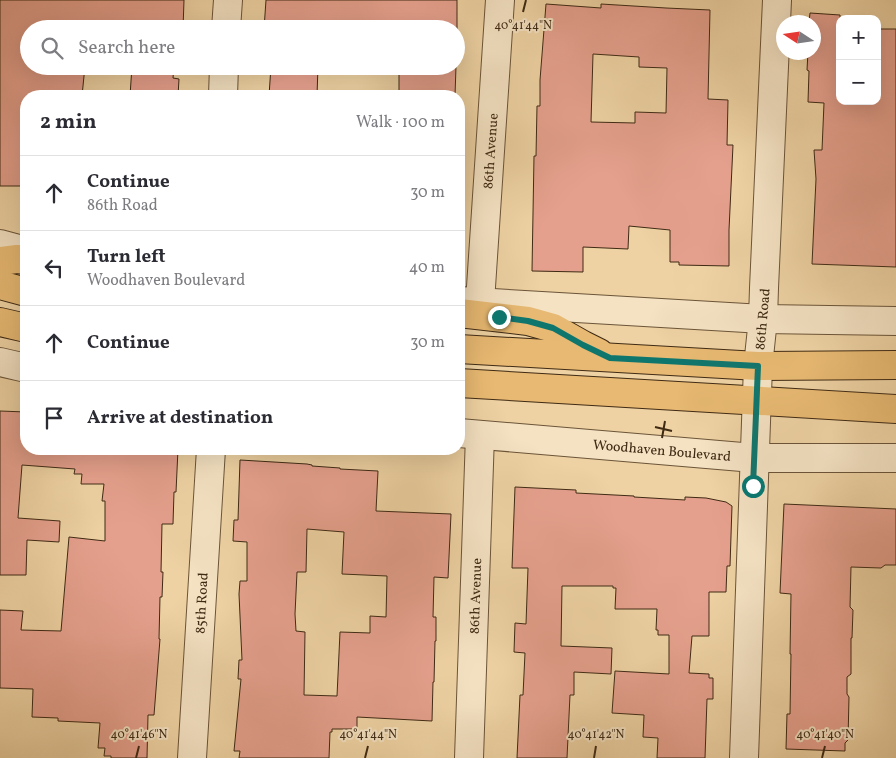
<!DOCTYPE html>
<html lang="en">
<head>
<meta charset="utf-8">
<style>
  body { margin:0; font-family:Vollkorn,serif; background:#f7f7f7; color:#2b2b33 }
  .controls { position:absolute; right:15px; top:15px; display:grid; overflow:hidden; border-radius:10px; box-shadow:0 5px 20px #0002 }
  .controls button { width:45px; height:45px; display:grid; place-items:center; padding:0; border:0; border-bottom:1px solid #e1e1e2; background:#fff; color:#2b2b33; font:25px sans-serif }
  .compass { position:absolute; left:776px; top:15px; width:45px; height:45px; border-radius:50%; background:#fff; box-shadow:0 5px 20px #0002; rotate:282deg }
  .stop { position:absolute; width:15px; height:15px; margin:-11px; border:4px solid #0f766e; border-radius:50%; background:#fff }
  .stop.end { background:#0f766e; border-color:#fff; box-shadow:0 1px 5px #0008 }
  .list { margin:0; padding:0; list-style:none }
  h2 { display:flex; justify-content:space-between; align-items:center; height:65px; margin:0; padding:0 20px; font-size:21px }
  h2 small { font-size:16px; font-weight:400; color:#7c7c81 }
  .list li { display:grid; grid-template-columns:32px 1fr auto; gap:15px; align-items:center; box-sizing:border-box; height:75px; padding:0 20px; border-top:1px solid #e1e1e2 }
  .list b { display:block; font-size:19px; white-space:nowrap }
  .list p { margin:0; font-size:16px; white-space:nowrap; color:#7c7c81 }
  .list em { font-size:16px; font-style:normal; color:#7c7c81 }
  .icon { flex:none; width:28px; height:28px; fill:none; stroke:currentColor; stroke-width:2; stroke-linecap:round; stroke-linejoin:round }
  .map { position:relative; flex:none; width:896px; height:758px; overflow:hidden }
  .search { position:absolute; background:#fff; box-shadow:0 5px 20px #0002; left:20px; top:20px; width:445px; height:55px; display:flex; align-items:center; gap:12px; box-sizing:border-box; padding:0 18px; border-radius:28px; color:#7c7c81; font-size:19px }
  .panel { position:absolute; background:#fff; box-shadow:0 5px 20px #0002; left:20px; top:90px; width:445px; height:365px; border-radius:20px }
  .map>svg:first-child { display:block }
</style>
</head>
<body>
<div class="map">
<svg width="896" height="758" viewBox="0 0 896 758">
  <rect width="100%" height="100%" fill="#eed2a3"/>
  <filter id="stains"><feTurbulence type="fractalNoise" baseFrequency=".004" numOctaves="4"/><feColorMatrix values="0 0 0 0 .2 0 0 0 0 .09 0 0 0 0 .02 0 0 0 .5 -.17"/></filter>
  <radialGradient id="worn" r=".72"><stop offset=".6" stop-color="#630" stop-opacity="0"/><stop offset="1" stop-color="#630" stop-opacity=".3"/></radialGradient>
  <g fill="#e5a08d" stroke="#3f2a14" fill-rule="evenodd">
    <path d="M0 0H184L183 29H29V66H85L82 96H26V186H0Z"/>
    <path d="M266 0H457V29H264Z"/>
    <path d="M546 4 601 8V4L666 8 710 10 708 99 728 100 727 145H733L729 230V266L679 265V262H670V230L629 226 628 249 583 247V272L532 271 534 156H536L537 106H540V80ZM593 54 639 57V67L667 68 666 113 635 112V123L591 122Z"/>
    <path d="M810 13 840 15V101H877V29H896V267L812 264 816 179 814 150H822L824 103 808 102 809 71 807 70 808 52H814V22H809Z"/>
    <path d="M132 66H174L173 78 179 79 178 96H130Z"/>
    <path d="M271 66H318L317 96H269Z"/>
    <path d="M399 66H456L455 96H399Z"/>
    <path d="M0 411 26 412V449H178L176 492H174L173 524H162L161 572H163L162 597H160L159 639H160L154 715H148L147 758H111V756H104L105 748H98L100 723 58 721V718L32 717 33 689 0 688V610L23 611 21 630 61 631 69 537 105 541V501H102L104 484H81L82 474H74L75 469 22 465 18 518 60 521 59 542 27 540 26 575H0Z"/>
    <path d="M240 460 307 464 312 465V466L340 468V469L378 471 376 511 451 514 448 578 434 577 433 617H436V641H435L434 682H433L432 721 357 717V729H332V732H330L329 758H239L240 751H234L241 679H238L239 660H242L239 594 240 581H247V542L233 541 234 520H238ZM307 529 344 532 342 574 387 576 386 617 370 616V633L340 632 337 696 304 695 305 632 296 631 295 614 297 572H306Z"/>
    <path d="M515 487 576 490V493L634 496V497L685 500V497L706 498 726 502 732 506 730 566H727L726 592H709V636H692L689 673 709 674V678H713V699H707L705 758H657L658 738 643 737 644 715 612 713 615 671 669 674V635H658V630H656L657 609H615L616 588H613V586H562L561 646 612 648 611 674 574 672V695H570L567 758H517L520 695H523L525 653 514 652 515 623 526 624 528 568H512Z"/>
    <path d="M784 504 896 509V565H885L881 568 851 567 850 607 853 610 852 638H851V674L847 677V694L849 697 848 740 845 743V751L786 749 787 714H790L791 654H790L791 594 780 593Z"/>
  </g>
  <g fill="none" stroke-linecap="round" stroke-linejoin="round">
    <defs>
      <g id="minor">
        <path d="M226 29 228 0"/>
        <path d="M223 96 224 66"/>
        <path d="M0 244 26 251"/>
        <path d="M459 301 763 319 896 321"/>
        <path d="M480 302 500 0"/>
        <path d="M0 362 26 368"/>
        <path d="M459 433 754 458H896"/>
        <path d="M192 758 211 449"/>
        <path d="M469 758 480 435"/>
        <path d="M744 758 758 366 763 319 764 288 777 0"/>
      </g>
      <g id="major">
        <path d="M0 261 17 259 26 260"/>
        <path d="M0 285 26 292"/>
        <path d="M459 313 528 321 553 328 583 345 599 353"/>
        <path d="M0 322 26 328"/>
        <path d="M459 349 758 366 896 365"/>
        <path d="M459 383 896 409"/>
      </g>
    </defs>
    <use href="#minor" stroke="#6b5438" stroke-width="30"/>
    <use href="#major" stroke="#3f2a14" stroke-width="30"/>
    <use href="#minor" stroke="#f4e2c3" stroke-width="28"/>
    <use href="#major" stroke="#e7b972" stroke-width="28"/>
  </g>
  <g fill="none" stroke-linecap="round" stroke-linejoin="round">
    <path stroke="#0f766e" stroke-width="6" d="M499 317 528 321 553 328 583 345 610 358 758 366 753 486"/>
  </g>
  <path fill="none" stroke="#3f2a14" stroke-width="2" d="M523 12 526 0M655 427 672 431M662 438 665 421M136 758 139 746M365 758 368 746M594 758 596 746M822 758 825 746"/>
  <g text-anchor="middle" stroke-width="4" stroke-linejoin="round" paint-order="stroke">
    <g font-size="14" fill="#3f2a14" stroke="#f4e2c3">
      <text transform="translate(490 151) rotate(-86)" y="5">86th Avenue</text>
      <text transform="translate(762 319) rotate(-85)" y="5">86th Road</text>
      <text transform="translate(662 450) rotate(5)" y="5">Woodhaven Boulevard</text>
      <text transform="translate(475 596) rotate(-88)" y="5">86th Avenue</text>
      <text transform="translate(201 603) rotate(-87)" y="5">85th Road</text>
    </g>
  </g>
  <g font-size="12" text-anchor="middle" fill="#3f2a14" stroke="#f4e2c3" stroke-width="4" stroke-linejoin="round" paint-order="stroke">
    <text x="523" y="29">40°41'44"N</text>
    <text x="139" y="738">40°41'46"N</text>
    <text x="368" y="738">40°41'44"N</text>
    <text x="596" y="738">40°41'42"N</text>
    <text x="825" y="738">40°41'40"N</text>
  </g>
  <rect width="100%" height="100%" filter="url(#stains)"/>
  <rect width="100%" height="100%" fill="url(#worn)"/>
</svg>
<div class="controls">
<button>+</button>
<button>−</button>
</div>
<svg class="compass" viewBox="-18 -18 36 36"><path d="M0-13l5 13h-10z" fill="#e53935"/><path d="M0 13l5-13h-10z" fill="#7c7c81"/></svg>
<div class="stop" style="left:753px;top:486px"></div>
<div class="stop end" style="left:499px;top:317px"></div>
<div class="search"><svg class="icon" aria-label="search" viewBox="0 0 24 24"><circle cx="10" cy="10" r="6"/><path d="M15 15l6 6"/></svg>Search here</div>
<section class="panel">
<h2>2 min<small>Walk · 100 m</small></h2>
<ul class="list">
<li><svg class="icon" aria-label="ahead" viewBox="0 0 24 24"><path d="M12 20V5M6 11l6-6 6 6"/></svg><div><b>Continue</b><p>86th Road</p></div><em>30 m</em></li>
<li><svg class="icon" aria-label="left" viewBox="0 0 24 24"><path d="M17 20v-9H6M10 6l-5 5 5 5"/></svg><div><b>Turn left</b><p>Woodhaven Boulevard</p></div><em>40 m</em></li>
<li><svg class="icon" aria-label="ahead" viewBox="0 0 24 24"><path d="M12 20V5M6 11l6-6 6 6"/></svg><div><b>Continue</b></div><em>30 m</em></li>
<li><svg class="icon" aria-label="arrive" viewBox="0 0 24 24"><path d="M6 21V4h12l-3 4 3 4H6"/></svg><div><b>Arrive at destination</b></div></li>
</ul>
</section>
</div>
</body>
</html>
